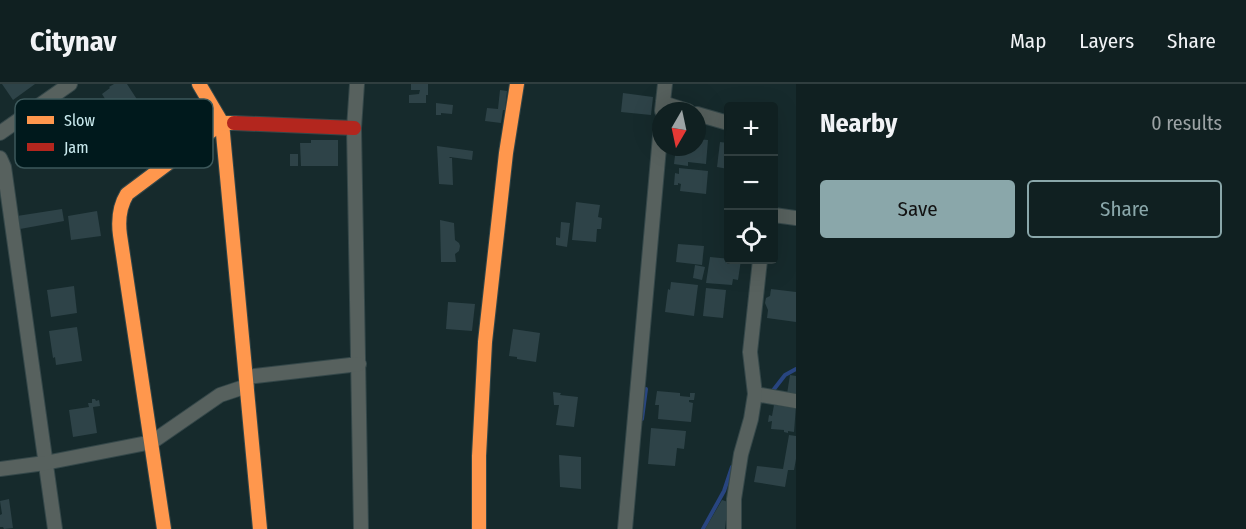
<!DOCTYPE html>
<html lang="en">
<head>
<meta charset="utf-8">
<style>
  body { margin:0; font-family:"Fira Sans Condensed",sans-serif; background:#1e2d2e; color:#f1f3f6 }
  .controls { position:absolute; right:18px; top:18px; display:grid; overflow:hidden; border-radius:6px; box-shadow:0 6px 24px #0002 }
  .controls button { width:54px; height:54px; display:grid; place-items:center; padding:0; border:0; border-bottom:2px solid #303e3f; background:#102021; color:#f1f3f6; font:30px sans-serif }
  .compass { position:absolute; left:652px; top:18px; width:54px; height:54px; border-radius:50%; background:#102021; box-shadow:0 6px 24px #0002; rotate:189deg }
  .list { margin:0; padding:0; list-style:none }
  h2 { display:flex; justify-content:space-between; align-items:center; height:78px; margin:0; padding:0 24px; font-size:26px }
  h2 small { font-size:20px; font-weight:400; color:#9ca3a5 }
  .actions { display:flex; gap:12px; padding:18px 24px }
  .actions a { flex:1; padding:14px 0; border:2px solid #8aa7aa; border-radius:6px; text-align:center; font-size:21px; color:#8aa7aa }
  .actions .main { background:#8aa7aa; color:#111 }
  .icon { flex:none; width:33px; height:33px; fill:none; stroke:currentColor; stroke-width:2; stroke-linecap:round; stroke-linejoin:round }
  .map { position:relative; flex:none; width:796px; height:445px; overflow:hidden }
  header { display:flex; align-items:center; gap:36px; box-sizing:border-box; height:84px; padding:0 30px; background:#102021; border-bottom:2px solid #303e3f }
  header strong { font-size:28px }
  nav { display:flex; gap:33px; margin-inline-start:auto; font-size:21px }
  main { display:flex }
  aside { flex:1; background:#102021 }
  .map>svg:first-child { display:block }
</style>
</head>
<body>
<header>
<strong>Citynav</strong>
<nav><a>Map</a><a>Layers</a><a>Share</a></nav>
</header>
<main>
<div class="map">
<svg width="796" height="445" viewBox="0 0 796 445">
  <rect width="100%" height="100%" fill="#162a2c"/>
  <g fill="none" stroke-linecap="round" stroke-linejoin="round">
    <g stroke="#284580" stroke-width="4">
      <path d="M771 309 785 291 796 285"/>
      <path d="M642 335 646 305"/>
      <path d="M703 445 724 407 732 383"/>
    </g>
  </g>
  <g fill="#2e4348">
    <path d="M2 0H35L13 16Z"/>
    <path d="M114 0H127L138 17 124 25 123 24 119 27 116 23 112 26 102 10 110 4 109 3Z"/>
    <path d="M411 0H428V11H426V19H409V11L419 10 420 6H411Z"/>
    <path d="M500 6 507 7 505 26H503L501 39 485 37 487 24 498 25Z"/>
    <path d="M623 9 653 13 651 31 621 28Z"/>
    <path d="M436 19 453 21 452 30 441 29V31H436Z"/>
    <path d="M697 55 708 56 706 80 688 78V82L674 80 676 63H697Z"/>
    <path d="M311 56H338V82H301L300 59H311Z"/>
    <path d="M720 58 728 59V85L717 83Z"/>
    <path d="M437 62 473 67 472 76 450 73 449 74H452L453 101 439 100Z"/>
    <rect x="290" y="70" width="8" height="12"/>
    <path d="M679 84 708 87 706 110 680 107 681 100 678 99V101H674L675 89 679 90Z"/>
    <path d="M576 118 600 121 598 133 602 134 601 145H597L596 158 572 156Z"/>
    <path d="M62 125 64 137 20 145 17 132Z"/>
    <path d="M97 127 101 152 71 156 68 132Z"/>
    <path d="M440 136 454 139 455 156 459 159 460 162 459 167 455 170 456 178H441Z"/>
    <path d="M561 138 570 139 567 163 556 161V153L560 154Z"/>
    <path d="M678 160 704 162 702 181 676 178Z"/>
    <path d="M710 173 741 176 738 196 733 195 732 201 706 199Z"/>
    <path d="M695 181 705 183 702 196 693 194Z"/>
    <path d="M671 198 698 201 694 232 665 228 668 205 670 206Z"/>
    <path d="M74 202 77 229 51 233 47 206Z"/>
    <path d="M706 204 726 206 723 234 703 232Z"/>
    <path d="M771 205 796 208V238L767 234 768 226 765 219 766 214 770 212Z"/>
    <path d="M448 218 475 220 472 247 446 245Z"/>
    <path d="M77 243 82 277 56 281 55 273 53 274 49 247Z"/>
    <path d="M513 245 540 249 536 278 517 275V273L509 272Z"/>
    <path d="M790 291 796 292V311L787 310Z"/>
    <path d="M657 307 680 309V312L690 313V309H695L694 316H689V318L693 319 691 338 658 335 659 321H655Z"/>
    <path d="M553 308 561 309 560 311 578 313 574 343 556 341 559 321H554Z"/>
    <path d="M92 315H95L96 317 99 316 100 322 93 323 97 349 73 353 69 326 89 323 88 319H92Z"/>
    <path d="M774 321 792 324V321L796 322 794 348 788 347V349L784 348V346L771 345 772 337 768 338 769 331 772 332Z"/>
    <path d="M651 344 686 347 684 365 677 364 675 382 648 380Z"/>
    <path d="M789 351 796 352V375L794 386H788L785 403 754 398 757 382 783 385Z"/>
    <path d="M559 371 581 373V405L560 403Z"/>
    <path d="M9 415 13 444 4 445 3 443H0V431L2 430 0 417Z"/>
    <path d="M722 416 728 418 725 445H705Z"/>
  </g>
  <g fill="none" stroke-linecap="round" stroke-linejoin="round">
    <defs>
      <g id="street">
        <path d="M357 0 354 44 361 445"/>
        <path d="M663 19 688 27"/>
        <path d="M662 27 665 0"/>
        <path d="M697 30 728 39"/>
        <path d="M0 49 70 0"/>
        <path d="M0 74 4 83 55 445"/>
        <path d="M774 131 796 134"/>
        <path d="M246 293 359 280"/>
        <path d="M755 310 796 317"/>
        <path d="M0 385 45 379 152 358 220 311 247 302"/>
        <path d="M625 445 661 41"/>
        <path d="M734 445V415L741 370 751 335 755 310 750 268 760 176"/>
      </g>
      <g id="slow">
        <path d="M199 0 222 39 260 445"/>
        <path d="M164 445 120 151C118 136 119 123 127 110L222 39H234"/>
        <path d="M479 445V372L485 258 506 69 517 0"/>
      </g>
      <path id="jam" d="M234 39 354 44"/>
    </defs>
    <use href="#street" stroke="#344749" stroke-width="16"/>
    <use href="#slow" stroke="#344749" stroke-width="16"/>
    <use href="#jam" stroke="#344749" stroke-width="16"/>
    <use href="#street" stroke="#57615e" stroke-width="14"/>
    <use href="#slow" stroke="#ff974d" stroke-width="14"/>
    <use href="#jam" stroke="#b3261e" stroke-width="14"/>
  </g>
  <rect x="15" y="15" width="198" height="69" rx="9" fill="#00191c" stroke="#3c585b" stroke-width="1.5"/>
  <rect x="27" y="32" width="27" height="8" fill="#ff974d"/>
  <rect x="27" y="59" width="27" height="8" fill="#b3261e"/>
  <g font-size="16" fill="#c9eaee">
    <text x="64" y="42">Slow</text>
    <text x="64" y="69">Jam</text>
  </g>
</svg>
<div class="controls">
<button>+</button>
<button>−</button>
<button><svg class="icon" aria-label="locate" viewBox="0 0 24 24"><circle cx="12" cy="12" r="6"/><path d="M12 2v4M12 18v4M2 12h4M18 12h4"/></svg></button>
</div>
<svg class="compass" viewBox="-18 -18 36 36"><path d="M0-13l5 13h-10z" fill="#e53935"/><path d="M0 13l5-13h-10z" fill="#9ca3a5"/></svg>
</div>
<aside>
<h2>Nearby<small>0 results</small></h2>
<ul class="list">
</ul>
<div class="actions"><a class="main">Save</a><a>Share</a></div>
</aside>
</main>
</body>
</html>
